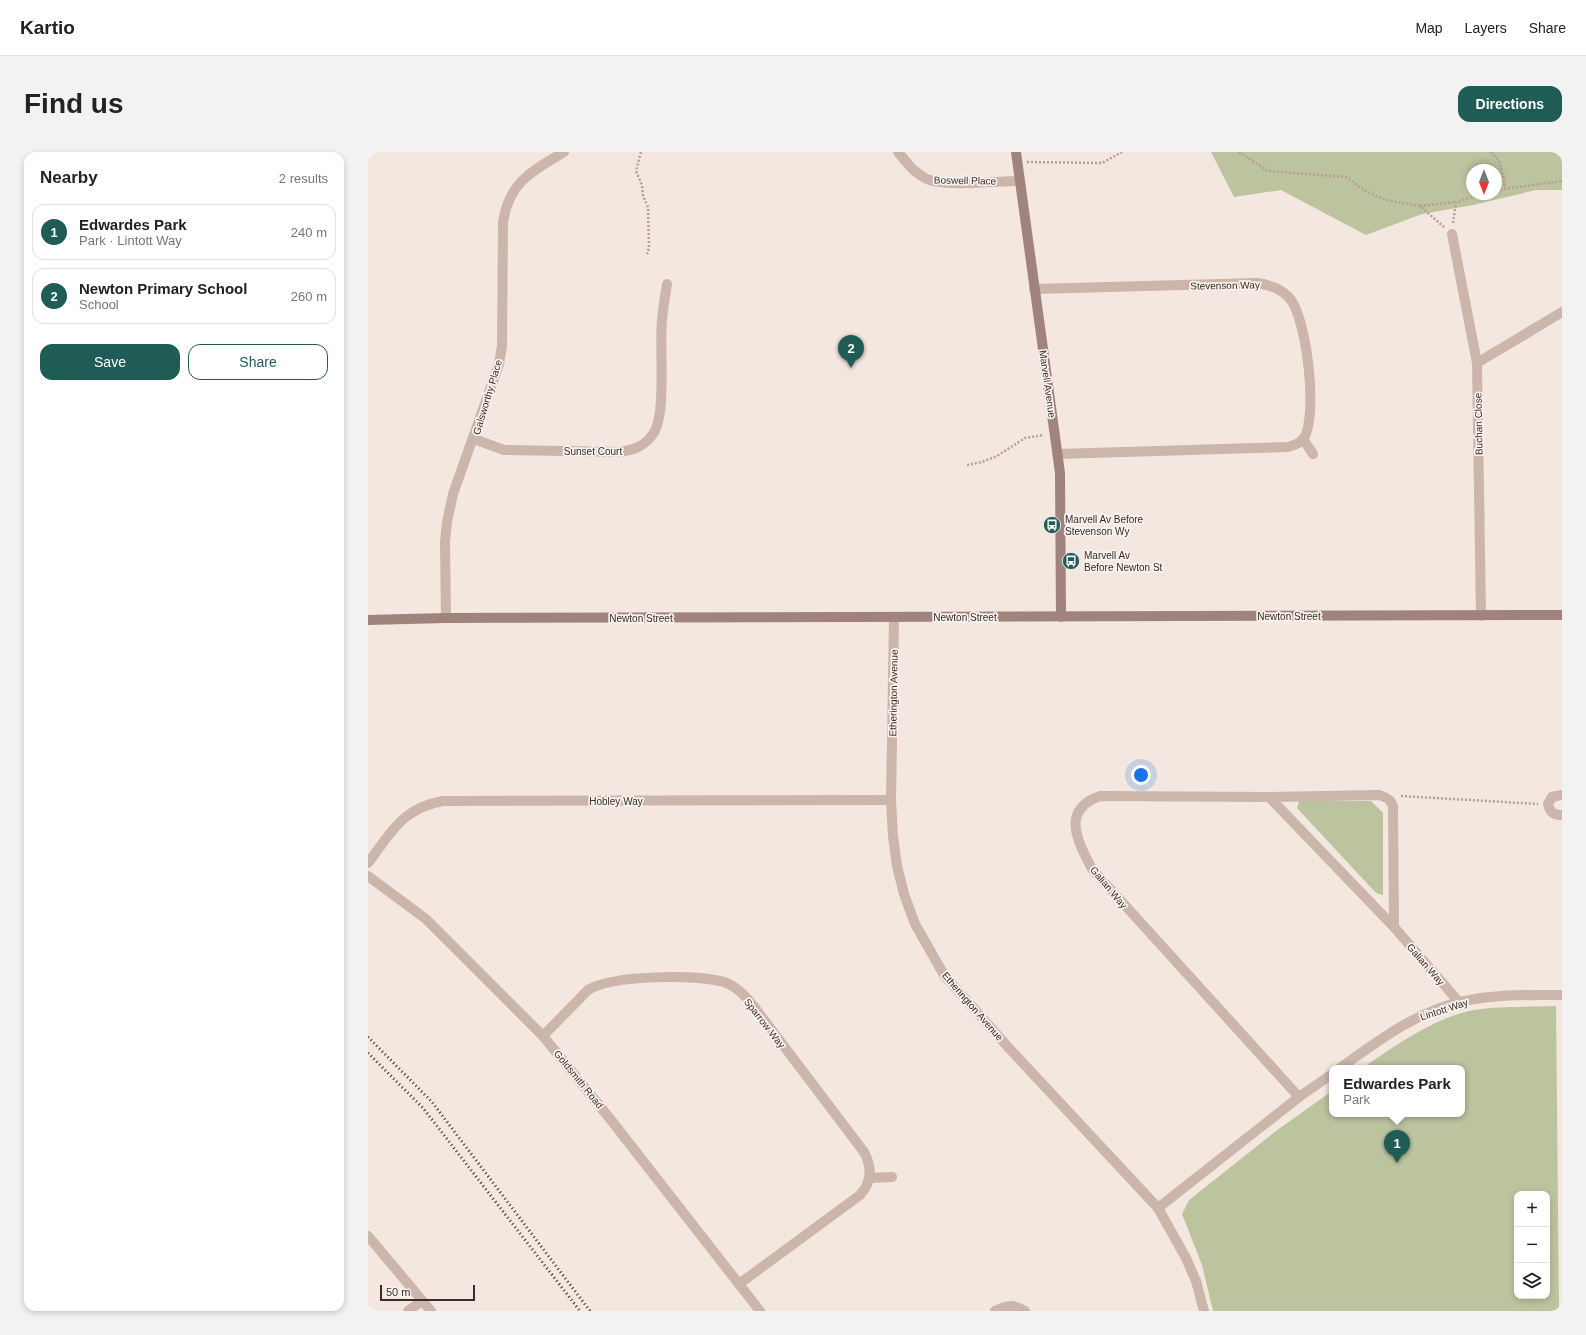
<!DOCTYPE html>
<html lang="en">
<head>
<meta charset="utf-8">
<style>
  body { margin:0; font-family:Arial,sans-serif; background:#f2f2f2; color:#222 }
  .controls { position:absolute; right:12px; bottom:12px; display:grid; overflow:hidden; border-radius:8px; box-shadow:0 2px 6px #0003 }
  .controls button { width:36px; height:36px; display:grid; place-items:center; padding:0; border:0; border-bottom:1px solid #e0e0e0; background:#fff; color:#222; font:20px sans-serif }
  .compass { position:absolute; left:1098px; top:12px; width:36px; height:36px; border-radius:50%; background:#fff; box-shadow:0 2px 6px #0003; rotate:180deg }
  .scale { position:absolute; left:12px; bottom:10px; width:95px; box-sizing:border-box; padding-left:4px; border:2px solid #392c2a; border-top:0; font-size:11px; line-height:14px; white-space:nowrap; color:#392c2a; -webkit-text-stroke:3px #faf2ec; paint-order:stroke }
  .you { position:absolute; left:773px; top:623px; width:14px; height:14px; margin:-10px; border:3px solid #fff; border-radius:50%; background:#1a73e8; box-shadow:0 0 0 6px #1a73e833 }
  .badge { display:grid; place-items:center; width:26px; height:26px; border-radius:50%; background:#1f5c56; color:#fff; font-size:13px; font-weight:700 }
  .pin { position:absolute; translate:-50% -33px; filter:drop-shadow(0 1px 2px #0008) }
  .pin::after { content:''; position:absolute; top:21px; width:14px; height:12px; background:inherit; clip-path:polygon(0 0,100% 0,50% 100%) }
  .popup { position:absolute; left:961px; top:913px; width:136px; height:52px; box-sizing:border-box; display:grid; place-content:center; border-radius:8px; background:#fff; filter:drop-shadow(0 1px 3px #0005); font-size:13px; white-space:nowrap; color:#767676 }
  .popup b { font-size:15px; color:#222 }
  .popup::after { content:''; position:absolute; left:50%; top:100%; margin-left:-8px; border:8px solid transparent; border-top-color:#fff }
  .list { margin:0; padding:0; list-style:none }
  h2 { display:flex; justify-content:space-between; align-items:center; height:52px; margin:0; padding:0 16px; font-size:17px }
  h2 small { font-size:13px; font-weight:400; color:#767676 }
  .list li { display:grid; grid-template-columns:26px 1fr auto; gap:12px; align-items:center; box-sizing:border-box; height:56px; margin:0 8px 8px; padding:0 8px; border:1px solid #e0e0e0; border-radius:12px }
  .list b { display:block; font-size:15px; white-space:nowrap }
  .list p { margin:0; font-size:13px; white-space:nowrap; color:#767676 }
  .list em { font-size:13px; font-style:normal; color:#767676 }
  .actions { display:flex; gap:8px; padding:12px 16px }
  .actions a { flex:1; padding:9px 0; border:1px solid #1f5c56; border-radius:12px; text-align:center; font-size:14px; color:#1f5c56 }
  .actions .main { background:#1f5c56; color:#fff }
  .icon { flex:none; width:22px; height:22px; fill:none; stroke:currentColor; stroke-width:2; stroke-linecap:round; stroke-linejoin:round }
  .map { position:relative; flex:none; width:1194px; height:1159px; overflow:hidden; border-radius:12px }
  header { display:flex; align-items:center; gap:24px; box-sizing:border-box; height:56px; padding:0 20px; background:#fff; border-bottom:1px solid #e0e0e0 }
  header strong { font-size:19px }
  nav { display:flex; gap:22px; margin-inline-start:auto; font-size:14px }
  .intro { display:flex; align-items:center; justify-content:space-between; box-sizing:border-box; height:96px; padding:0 24px }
  h1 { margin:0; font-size:28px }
  .button { padding:10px 18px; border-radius:12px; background:#1f5c56; color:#fff; font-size:14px; font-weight:700 }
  main { display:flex; gap:24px; padding:0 24px }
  aside { flex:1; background:#fff; border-radius:12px; box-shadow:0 2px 6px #0003 }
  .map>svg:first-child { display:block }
</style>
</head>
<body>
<header>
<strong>Kartio</strong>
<nav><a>Map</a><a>Layers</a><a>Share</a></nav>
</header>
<div class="intro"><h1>Find us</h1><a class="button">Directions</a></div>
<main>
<aside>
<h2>Nearby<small>2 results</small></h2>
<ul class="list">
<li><span class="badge">1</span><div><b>Edwardes Park</b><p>Park · Lintott Way</p></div><em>240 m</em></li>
<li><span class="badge">2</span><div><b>Newton Primary School</b><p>School</p></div><em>260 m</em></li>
</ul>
<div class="actions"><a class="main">Save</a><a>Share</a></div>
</aside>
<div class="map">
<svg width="1194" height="1159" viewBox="0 0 1194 1159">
  <rect width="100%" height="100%" fill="#f3e7df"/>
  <g fill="#bcc39f" fill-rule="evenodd">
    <path d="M843 0H1194V38H1168L1105 53 1054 62 998 83 913 38 866 45ZM1104 18H1128V42H1104Z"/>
    <path d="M931 649H1003L1015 661V743L1008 741 929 656Z"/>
    <path d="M1188 854 1191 1159H845L834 1113 814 1062 821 1048 908 979 964 939V962H1094V916H995C1026 894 1068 865 1106 858 1129 854 1163 855 1188 854ZM1149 1042H1179V1144H1149Z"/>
  </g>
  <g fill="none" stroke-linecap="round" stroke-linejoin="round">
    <g stroke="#b89e95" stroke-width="2.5" stroke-dasharray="2 2" stroke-linecap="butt">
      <path d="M273 0 268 19 274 33 275 44 280 55 281 96 279 102"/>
      <path d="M871 0 900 19 978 25 999 40 1018 48 1052 54 1077 76"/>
      <path d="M1123 0 1132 10 1137 35"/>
      <path d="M659 10 734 11 754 0"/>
      <path d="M1128 38 1194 29"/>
      <path d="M1052 54 1088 50"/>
      <path d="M1085 71 1088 50 1114 42"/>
      <path d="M599 313 614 310 629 304 657 286 676 283"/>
      <path d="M1033 644 1170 652"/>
    </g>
    <g stroke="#ccb5ab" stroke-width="10">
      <path d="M530 0C539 11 546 21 559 27 576 35 630 29 651 29"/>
      <path d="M1084 82 1109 211 1113 464"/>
      <path d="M666 137 889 131C903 133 914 137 923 148 939 170 950 263 936 286 933 291 926 293 920 295L690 302"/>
      <path d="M1109 211 1194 160"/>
      <path d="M106 287 136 298 251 300C265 298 276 295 285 282 299 263 291 195 294 168 295 156 297 144 299 132"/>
      <path d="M935 287 945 302"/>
      <path d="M526 465 523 648 525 684 529 714 536 742 547 772 576 823 640 895 790 1056 818 1106 828 1129 836 1159"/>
      <path d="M78 466 77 390 79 370 85 342 131 212 134 194 135 70C141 30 164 19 196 0"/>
      <path d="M1194 643 1184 645 1180 652C1182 661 1186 663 1194 663"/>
      <path d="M901 645 1026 775 1091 850"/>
      <path d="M0 711C23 681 34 656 75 649L523 648"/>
      <path d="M0 724 58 767 175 884 243 968 392 1159"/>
      <path d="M175 884 220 838C244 823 328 822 356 830 368 834 376 843 384 852L496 1000C504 1015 504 1030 492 1043L371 1132"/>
      <path d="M972 916C1009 890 1046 861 1091 850 1125 842 1160 843 1194 843"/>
      <path d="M931 945 724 717C710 690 692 658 732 644L901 645 1011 643C1018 645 1024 648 1025 655L1026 775"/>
      <path d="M501 1026 524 1025"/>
      <path d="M790 1056 931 945 964 922"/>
      <path d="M0 1084 63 1159"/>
      <path d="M40 1159 54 1149"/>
      <path d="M627 1159C638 1153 646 1152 657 1159"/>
    </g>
    <g stroke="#a0837c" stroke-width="10">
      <path d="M648 0 692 321 693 465"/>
      <path d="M0 468 78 466 1194 463"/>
    </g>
    <g stroke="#392c2a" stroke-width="3" stroke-dasharray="1 3" stroke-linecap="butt">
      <path d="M0 885 64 950 222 1159"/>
      <path d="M0 901 55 956 212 1159"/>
    </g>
  </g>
  <defs>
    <symbol id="bus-disc" viewBox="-11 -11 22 22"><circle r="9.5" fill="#1f5c56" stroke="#faf2ec"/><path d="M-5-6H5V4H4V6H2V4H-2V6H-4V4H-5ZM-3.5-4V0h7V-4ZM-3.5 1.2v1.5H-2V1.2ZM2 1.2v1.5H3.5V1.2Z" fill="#fff"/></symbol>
  </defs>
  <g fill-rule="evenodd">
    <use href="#bus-disc" x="674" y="363" width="20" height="20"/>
    <use href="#bus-disc" x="693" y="399" width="20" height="20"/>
  </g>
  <g text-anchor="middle" stroke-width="3.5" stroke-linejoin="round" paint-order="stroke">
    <g font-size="10" fill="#392c2a" stroke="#faf2ec">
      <text transform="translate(597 28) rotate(1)" y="4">Boswell Place</text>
      <text transform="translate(857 133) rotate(-1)" y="4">Stevenson Way</text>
      <text transform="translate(680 232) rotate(82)" y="4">Marvell Avenue</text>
      <text transform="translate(119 245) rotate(-73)" y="4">Galsworthy Place</text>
      <text transform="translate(1110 272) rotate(-91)" y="4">Buchan Close</text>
      <text x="225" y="303">Sunset Court</text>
      <text x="921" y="468">Newton Street</text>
      <text x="597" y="469">Newton Street</text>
      <text x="273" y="470">Newton Street</text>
      <text transform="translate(525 541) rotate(-89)" y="4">Etherington Avenue</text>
      <text x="248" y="653">Hobley Way</text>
      <text transform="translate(741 735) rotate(50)" y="4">Galian Way</text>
      <text transform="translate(1058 812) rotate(49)" y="4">Galian Way</text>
      <text transform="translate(605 854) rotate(49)" y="4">Etherington Avenue</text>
      <text transform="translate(1076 857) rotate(-18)" y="4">Lintott Way</text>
      <text transform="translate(397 871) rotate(52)" y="4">Sparrow Way</text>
      <text transform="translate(211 927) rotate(51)" y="4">Goldsmith Road</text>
    </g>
    <g font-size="10" fill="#392c2a" stroke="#faf2ec" text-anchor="start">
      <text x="697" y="371">Marvell Av Before<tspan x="697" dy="12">Stevenson Wy</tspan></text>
      <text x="716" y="407">Marvell Av<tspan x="716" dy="12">Before Newton St</tspan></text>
    </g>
  </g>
</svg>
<div class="controls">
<button>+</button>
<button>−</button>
<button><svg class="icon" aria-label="layers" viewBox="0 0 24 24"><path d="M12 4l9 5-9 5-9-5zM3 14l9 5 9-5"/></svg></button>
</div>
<svg class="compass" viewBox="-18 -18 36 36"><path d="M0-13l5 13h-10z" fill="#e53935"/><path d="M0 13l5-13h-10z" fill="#767676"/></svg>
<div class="scale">50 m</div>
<div class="you"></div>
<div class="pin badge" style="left:1029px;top:1011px">1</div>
<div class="popup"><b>Edwardes Park</b>Park</div>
<div class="pin badge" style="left:483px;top:216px">2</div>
</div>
</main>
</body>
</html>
